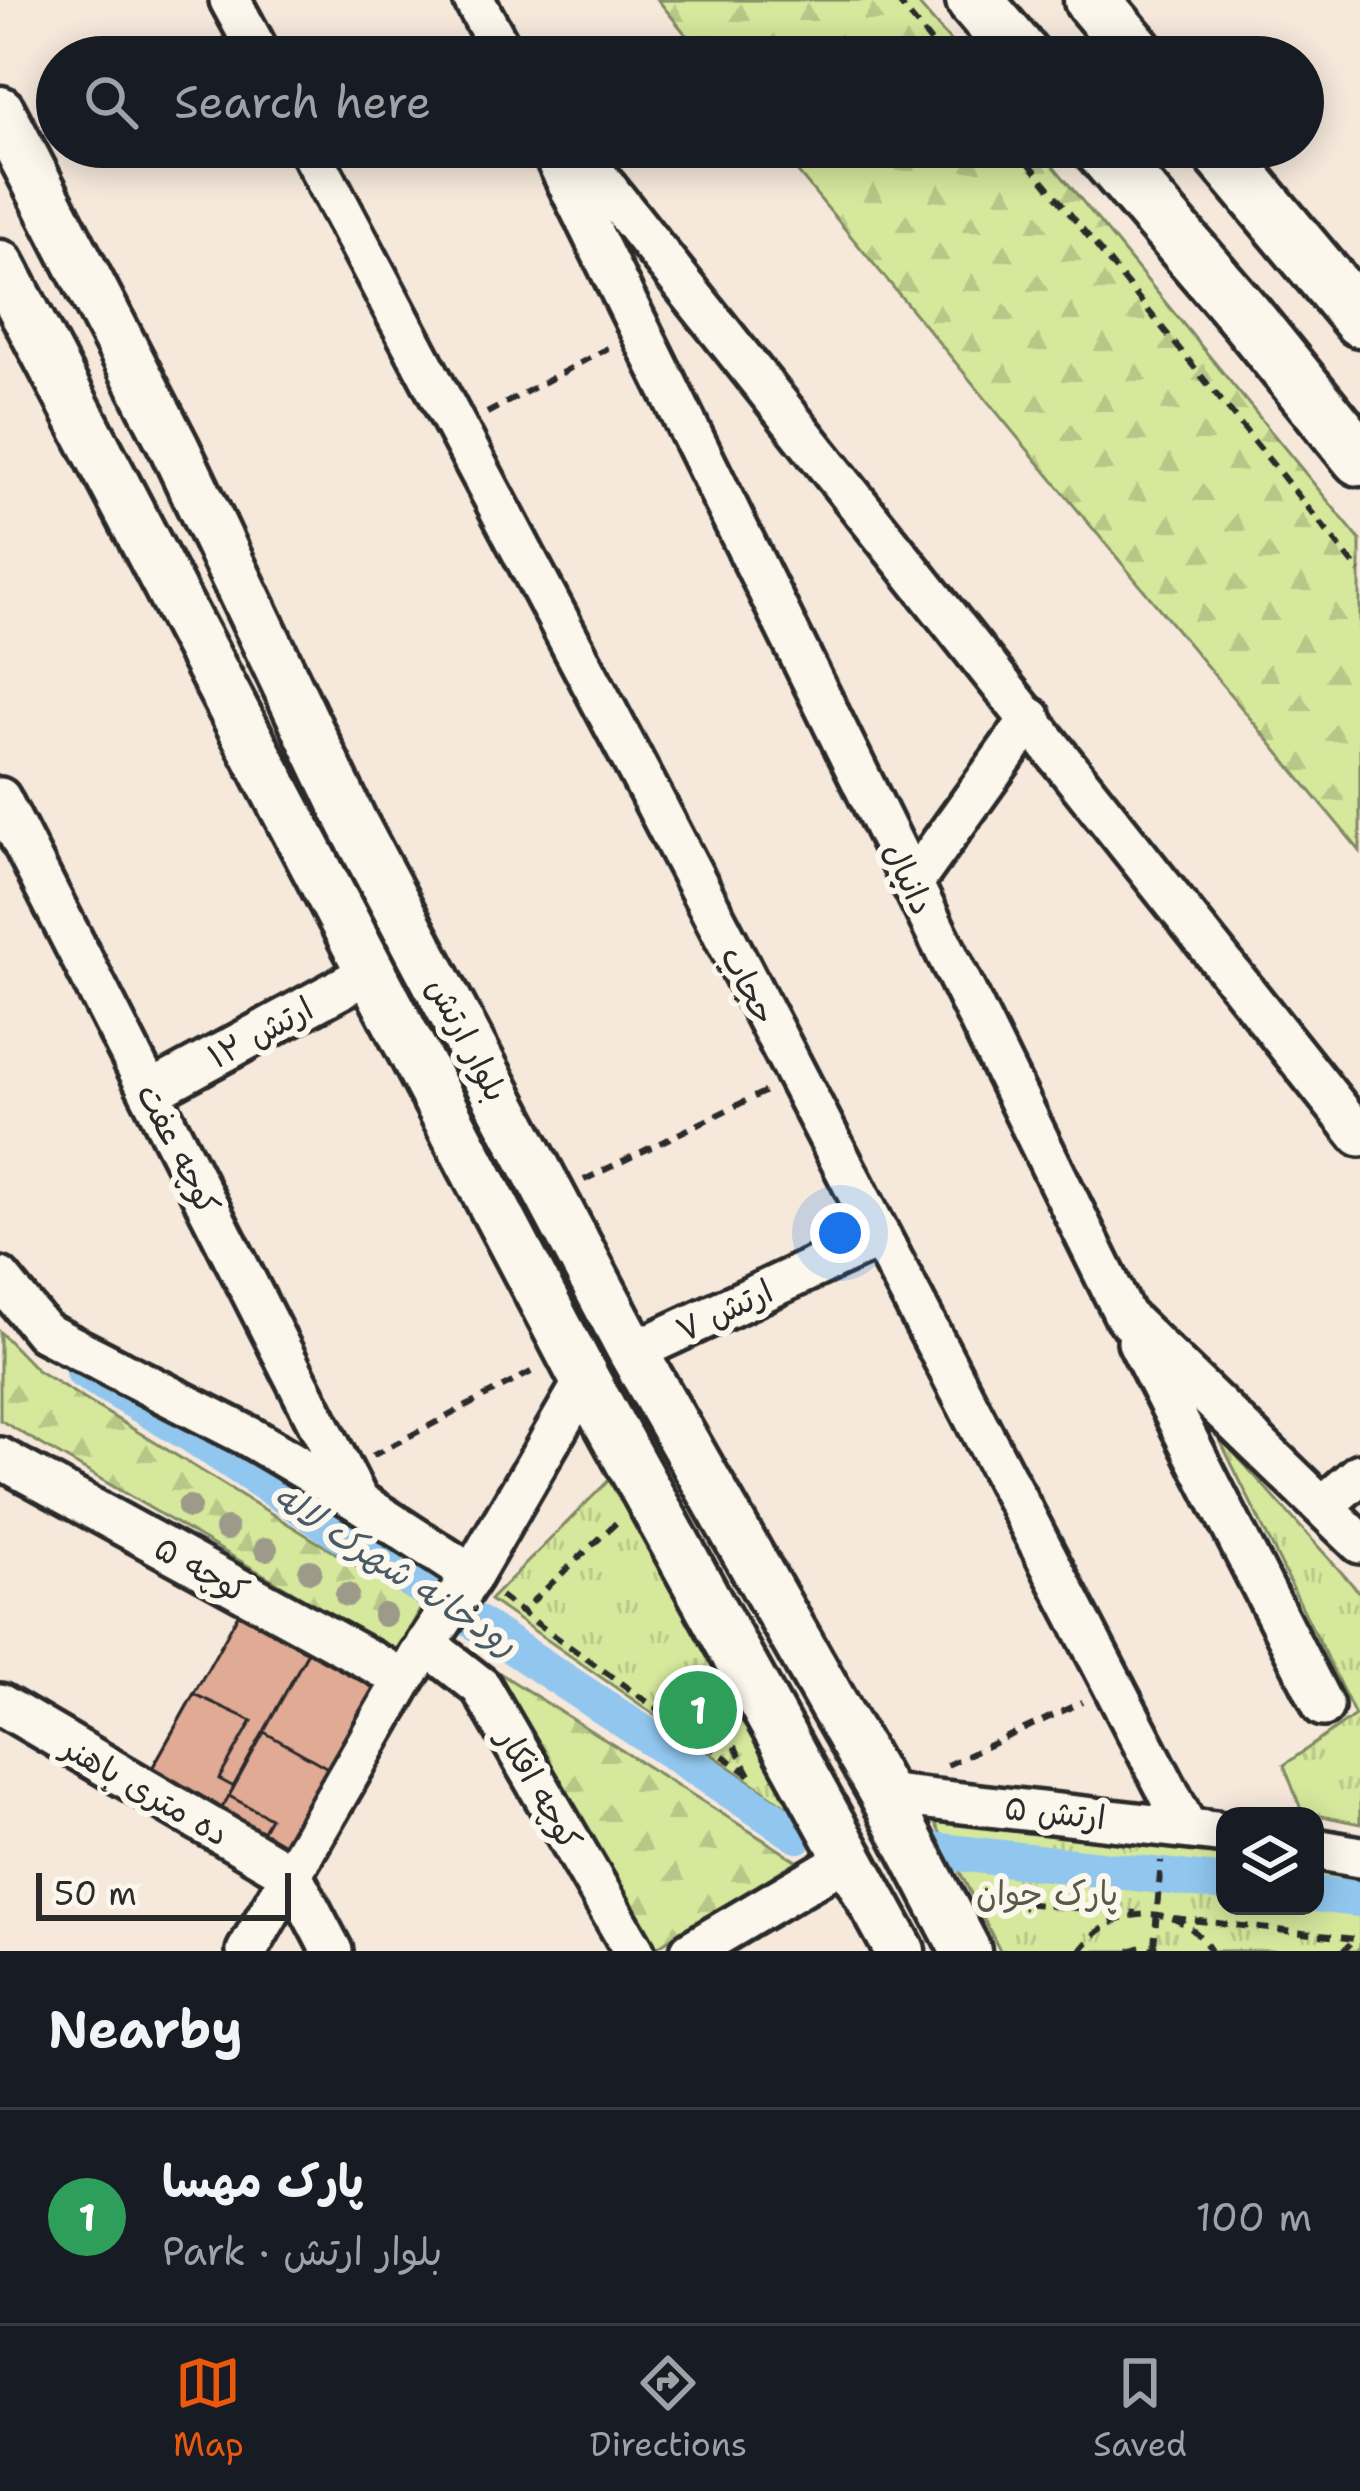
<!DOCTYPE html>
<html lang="en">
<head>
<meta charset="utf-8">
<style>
  body { margin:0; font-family:"Shantell Sans","Playpen Sans Arabic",sans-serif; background:#242831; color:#f1f3f6 }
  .controls { position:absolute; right:36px; bottom:36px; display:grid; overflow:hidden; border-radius:24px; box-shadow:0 6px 30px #0003 }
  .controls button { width:108px; height:108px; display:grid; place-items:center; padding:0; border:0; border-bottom:3px solid #363941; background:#171b24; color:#f1f3f6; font:60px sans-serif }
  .scale { position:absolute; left:36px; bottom:30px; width:255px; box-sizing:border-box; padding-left:12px; border:6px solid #2b2b2b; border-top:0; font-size:33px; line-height:42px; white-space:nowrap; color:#2b2b2b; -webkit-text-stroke:9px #fbf7ec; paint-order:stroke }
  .you { position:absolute; left:840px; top:1233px; width:42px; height:42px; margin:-30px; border:9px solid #fff; border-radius:50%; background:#1a73e8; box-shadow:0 0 0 18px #1a73e833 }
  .badge { display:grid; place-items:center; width:78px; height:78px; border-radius:50%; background:#ea580c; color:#fff; font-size:39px; font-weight:700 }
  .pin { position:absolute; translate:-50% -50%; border:6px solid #fff; box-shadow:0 3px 12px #0006 }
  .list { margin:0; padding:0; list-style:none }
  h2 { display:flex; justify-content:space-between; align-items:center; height:156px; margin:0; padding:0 48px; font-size:51px }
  h2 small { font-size:39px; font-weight:400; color:#9ea1a6 }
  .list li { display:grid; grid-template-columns:78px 1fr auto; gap:36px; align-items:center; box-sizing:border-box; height:216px; padding:0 48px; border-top:3px solid #363941 }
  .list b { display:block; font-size:45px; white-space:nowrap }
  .list p { margin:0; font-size:39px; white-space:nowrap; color:#9ea1a6 }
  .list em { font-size:39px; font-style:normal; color:#9ea1a6 }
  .icon { flex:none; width:66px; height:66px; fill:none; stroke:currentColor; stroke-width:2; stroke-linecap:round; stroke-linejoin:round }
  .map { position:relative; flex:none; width:1360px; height:1951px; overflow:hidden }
  .search { position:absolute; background:#171b24; box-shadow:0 6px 30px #0003; left:36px; right:36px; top:36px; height:132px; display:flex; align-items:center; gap:30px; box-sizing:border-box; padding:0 42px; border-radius:66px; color:#9ea1a6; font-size:45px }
  .sheet { height:372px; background:#171b24 }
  nav { display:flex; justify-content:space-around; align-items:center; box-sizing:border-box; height:168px; border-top:3px solid #363941; background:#171b24; font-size:33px; color:#9ea1a6 }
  nav a { display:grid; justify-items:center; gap:6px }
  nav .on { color:#ea580c }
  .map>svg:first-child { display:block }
</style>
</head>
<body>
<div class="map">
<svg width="1360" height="1951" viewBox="0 0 1360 1951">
  <defs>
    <pattern id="forest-firs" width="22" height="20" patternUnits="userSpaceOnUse" patternTransform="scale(3)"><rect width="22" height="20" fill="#d5e89c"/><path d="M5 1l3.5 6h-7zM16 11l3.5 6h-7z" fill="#b7c787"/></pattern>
    <pattern id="park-tufts" width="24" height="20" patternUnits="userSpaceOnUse" patternTransform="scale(3)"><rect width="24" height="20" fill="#d5e89c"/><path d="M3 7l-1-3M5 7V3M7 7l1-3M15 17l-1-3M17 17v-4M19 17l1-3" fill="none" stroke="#b7c787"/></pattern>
  </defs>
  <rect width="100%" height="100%" fill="#f6e8db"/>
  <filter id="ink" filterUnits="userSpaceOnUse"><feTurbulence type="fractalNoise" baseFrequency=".00833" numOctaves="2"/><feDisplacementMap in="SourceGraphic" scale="24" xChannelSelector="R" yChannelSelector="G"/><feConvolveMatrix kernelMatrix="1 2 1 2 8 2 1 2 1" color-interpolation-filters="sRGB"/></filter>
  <g filter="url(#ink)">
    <g fill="url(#forest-firs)" stroke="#808a64" stroke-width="3">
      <path d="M658 0H915L964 57H704Z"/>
      <path d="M777 147H1038L1360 540V851Z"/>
      <path d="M0 1332 37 1370 422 1606 397 1653 0 1420Z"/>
      <path d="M490 1667 797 1861 654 1949Z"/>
    </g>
    <g fill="url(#park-tufts)" stroke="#808a64" stroke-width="3">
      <path d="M1217 1434 1360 1593V1824L1302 1812 1284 1765 1355 1715Z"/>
      <path d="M620 1469 806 1820 490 1600Z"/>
      <path d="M934 1821 1225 1855V1906H1315V1866L1360 1871V1947L1356 1951H1000Z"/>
    </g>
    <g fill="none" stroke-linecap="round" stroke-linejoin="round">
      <g stroke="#91c7ef" stroke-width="36">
        <path d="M83 1371 190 1434 798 1835"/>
        <path d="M931 1850 1225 1883"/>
        <path d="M1315 1894 1360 1899"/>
      </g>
    </g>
    <g fill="#e0aa95" stroke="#2b2b2b" stroke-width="3">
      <path d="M244 1604 313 1643 215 1820 145 1781Z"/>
      <path d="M313 1643 376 1678 378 1688 285 1859 215 1820Z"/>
      <path d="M194 1694 252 1721 219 1779 234 1787 215 1820 145 1781Z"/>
      <path d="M264 1732 333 1771 285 1859 256 1843 270 1818 229 1796Z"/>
    </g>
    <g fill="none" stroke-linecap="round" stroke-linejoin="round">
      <defs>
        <g id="minor">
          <path d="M230 0 261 57"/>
          <path d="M474 0 505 57"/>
          <path d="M308 147 649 791 1186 1826"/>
          <path d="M550 147 1125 1316 1360 1543"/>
          <path d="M574 147 1360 1136"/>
          <path d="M0 798 358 1501"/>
          <path d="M912 884 1031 718"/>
          <path d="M150 1092 369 973"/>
          <path d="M0 1278 44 1332 248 1436 358 1501 472 1575"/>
          <path d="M1138 1342 1323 1706"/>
          <path d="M633 1352 880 1237"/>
          <path d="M0 1458 404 1679"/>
          <path d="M1324 1505 1360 1474"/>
          <path d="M426 1644 481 1687 634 1951"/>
          <path d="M0 1704 292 1875 332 1951"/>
          <path d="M884 1794 1225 1833"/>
          <path d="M1315 1849 1360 1857"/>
          <path d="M247 1951 404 1679 472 1575 585 1380"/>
          <path d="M691 1951 850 1857"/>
        </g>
        <g id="tertiary">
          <path d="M0 111 174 447 352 822 633 1352 884 1794 966 1951"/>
          <path d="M0 265 585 1380 900 1951"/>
        </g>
        <g id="secondary">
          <path d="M974 0 1023 57"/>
          <path d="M1092 0 1140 57"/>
          <path d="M1100 147 1245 316 1360 458"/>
          <path d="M1216 147 1360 319"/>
        </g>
      </defs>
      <use href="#minor" stroke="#2b2b2b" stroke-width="48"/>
      <use href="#tertiary" stroke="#2b2b2b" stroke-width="57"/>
      <use href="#secondary" stroke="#2b2b2b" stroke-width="63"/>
      <g stroke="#2b2b2b" stroke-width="6" stroke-dasharray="12 9" stroke-linecap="butt">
        <path d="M897 0 943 57"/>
        <path d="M1016 147 1360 572"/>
        <path d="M487 413 608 348"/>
        <path d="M584 1180 766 1091"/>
        <path d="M372 1456 535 1370"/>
        <path d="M616 1523 521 1612 750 1775 757 1773"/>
        <path d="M500 1596 521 1612"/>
        <path d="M695 1672 750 1775"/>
        <path d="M947 1765 1082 1702"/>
        <path d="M985 1900 1136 1913"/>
        <path d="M1174 1918 1355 1939 1343 1951"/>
        <path d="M1154 1947 1161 1861"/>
        <path d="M1080 1951C1113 1905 1179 1899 1211 1951"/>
        <path d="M1129 1951 1142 1947 1164 1951"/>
      </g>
      <use href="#minor" stroke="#fbf7ec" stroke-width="39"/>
      <use href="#tertiary" stroke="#fbf7ec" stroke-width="48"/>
      <use href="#secondary" stroke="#fbf7ec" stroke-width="54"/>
    </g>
    <g fill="#9e9a8a">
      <circle cx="189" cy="1507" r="12"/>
      <circle cx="226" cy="1529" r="12"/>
      <circle cx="266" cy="1549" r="12"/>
      <circle cx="310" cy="1571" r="12"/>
      <circle cx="347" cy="1595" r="12"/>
      <circle cx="384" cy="1615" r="12"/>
    </g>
  </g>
  <g text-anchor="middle" stroke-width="12" stroke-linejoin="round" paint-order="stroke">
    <g font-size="33" fill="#2b2b2b" stroke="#fbf7ec">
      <text transform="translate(909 878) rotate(64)" y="12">دانیال</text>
      <text transform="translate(749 985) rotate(63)" y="12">حجاب</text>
      <text transform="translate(260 1032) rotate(-28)" y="12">ارتش ۱۲</text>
      <text transform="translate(468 1039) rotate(62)" y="12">بلوار ارتش</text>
      <text transform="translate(179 1149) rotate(63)" y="12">کوچه عفت</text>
      <text transform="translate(724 1310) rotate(-25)" y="12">ارتش ۷</text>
      <text transform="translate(202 1569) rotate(29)" y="12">کوچه ۵</text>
      <text transform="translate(540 1789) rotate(60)" y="12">کوچه افکار</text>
      <text transform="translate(146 1790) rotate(30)" y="12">ده متری باهنر</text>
      <text transform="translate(1055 1812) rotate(6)" y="12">ارتش ۵</text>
    </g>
    <g font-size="33" fill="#565a47" stroke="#fbf7ec">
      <text x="1047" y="1905">پارک جوان</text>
    </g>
    <g font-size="36" font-style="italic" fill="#4a5a66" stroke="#fbf7ec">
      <text transform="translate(396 1569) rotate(33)" y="13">رودخانه شهرک لاله</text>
    </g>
  </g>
</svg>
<div class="controls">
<button><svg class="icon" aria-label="layers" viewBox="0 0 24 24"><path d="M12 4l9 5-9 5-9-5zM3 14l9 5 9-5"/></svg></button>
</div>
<div class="scale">50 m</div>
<div class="you"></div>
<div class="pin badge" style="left:698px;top:1710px;background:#2e9e5b">1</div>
<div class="search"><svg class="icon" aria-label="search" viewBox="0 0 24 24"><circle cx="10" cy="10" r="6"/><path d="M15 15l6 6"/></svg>Search here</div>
</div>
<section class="sheet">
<h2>Nearby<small></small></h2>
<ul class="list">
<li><span class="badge" style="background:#2e9e5b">1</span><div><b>پارک مهسا</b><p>Park · بلوار ارتش</p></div><em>100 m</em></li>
</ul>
</section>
<nav>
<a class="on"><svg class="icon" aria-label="map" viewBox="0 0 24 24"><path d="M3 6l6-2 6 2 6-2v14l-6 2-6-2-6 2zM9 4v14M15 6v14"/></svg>Map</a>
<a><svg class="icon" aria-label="directions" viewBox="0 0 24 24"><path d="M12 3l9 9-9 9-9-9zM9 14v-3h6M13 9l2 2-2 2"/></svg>Directions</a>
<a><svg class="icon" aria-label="saved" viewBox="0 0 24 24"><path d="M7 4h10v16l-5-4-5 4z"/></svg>Saved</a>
</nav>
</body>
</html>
